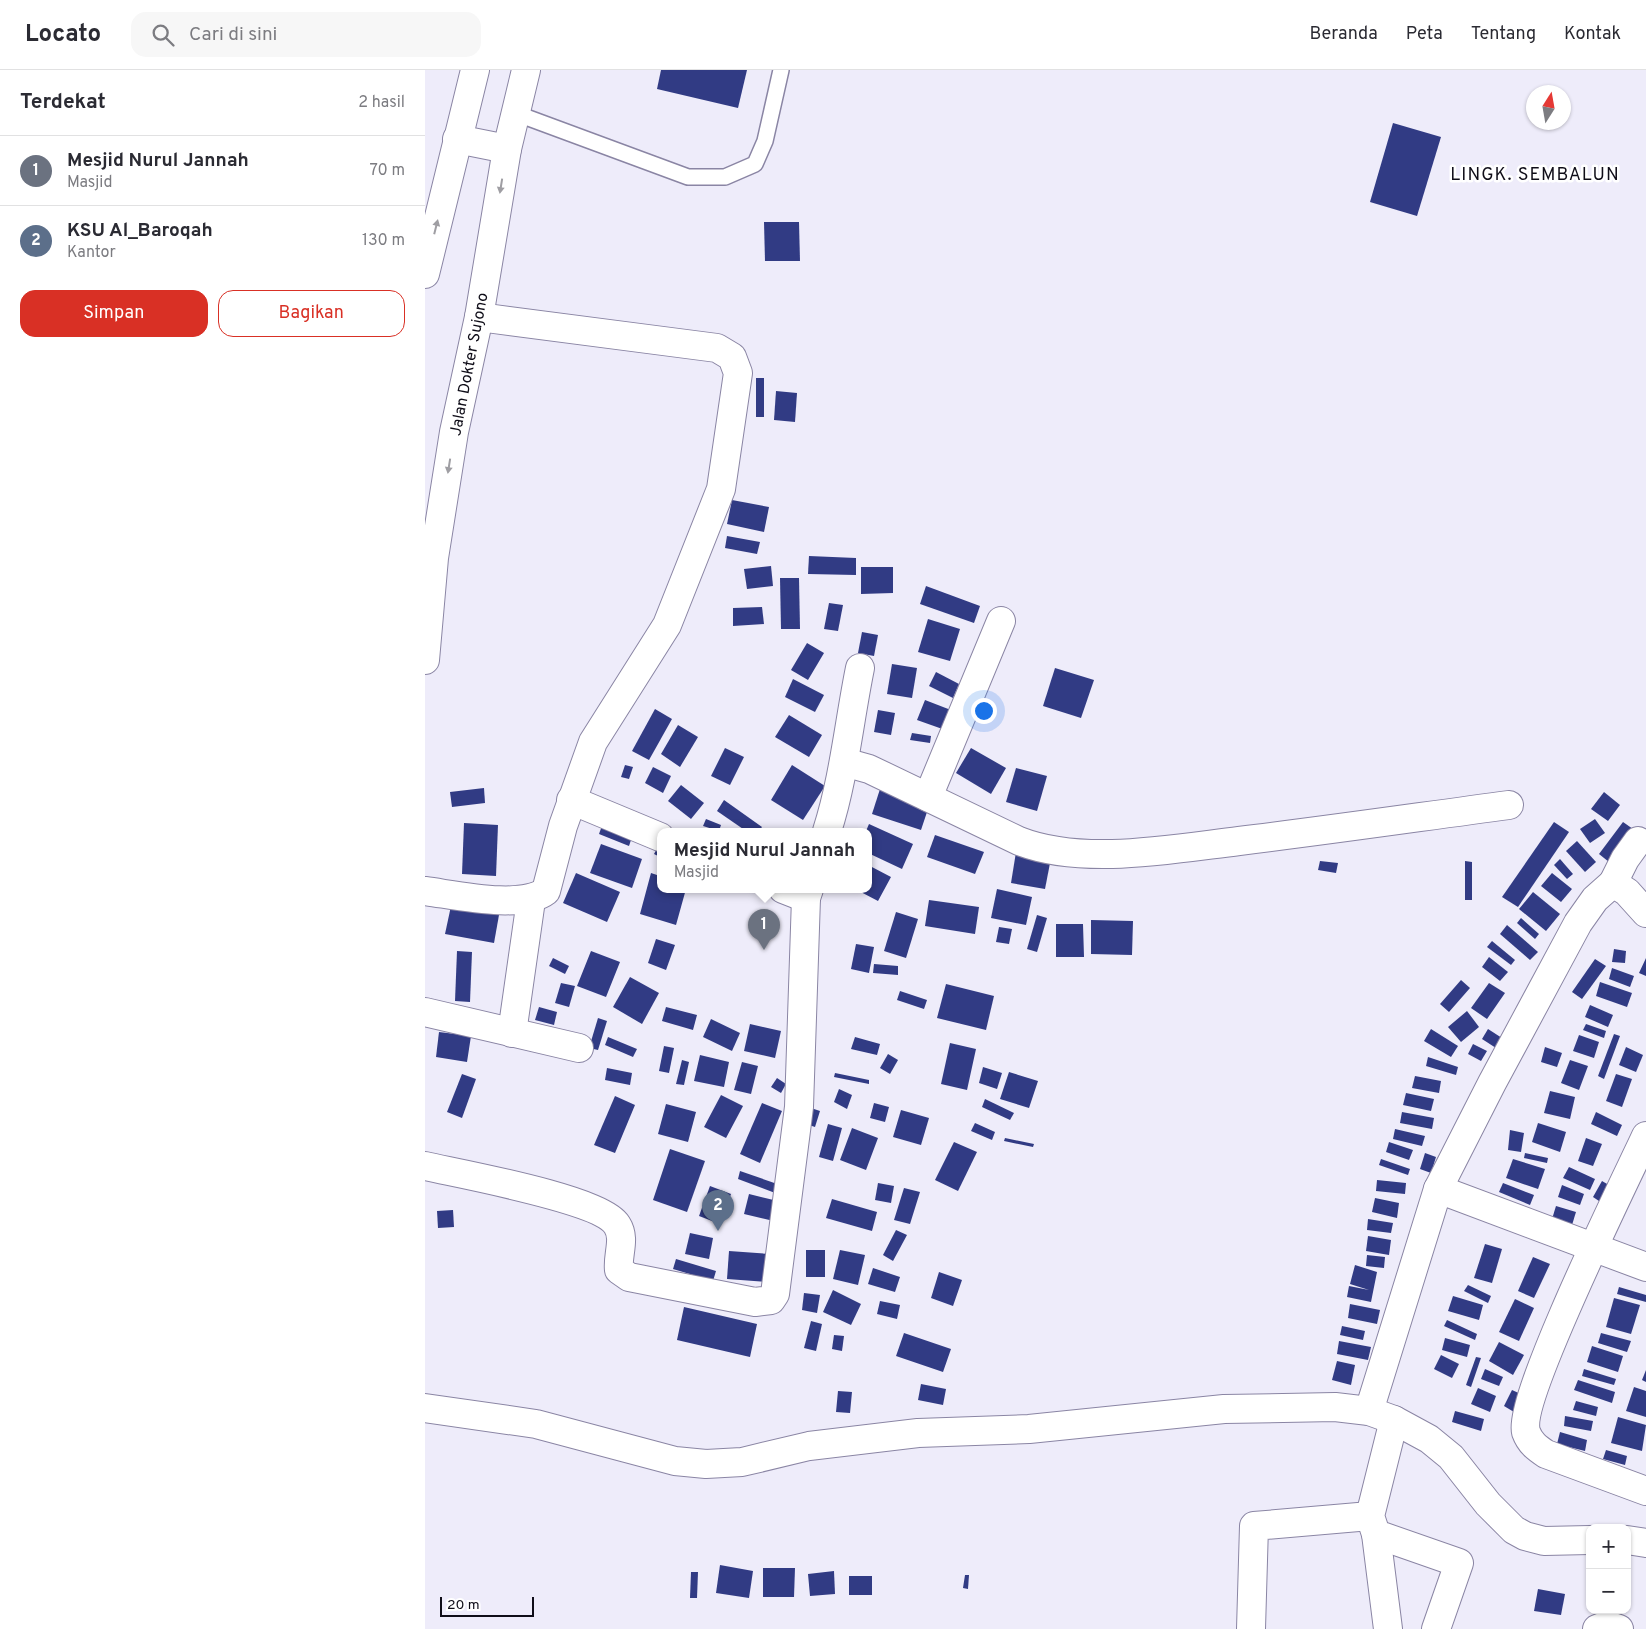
<!DOCTYPE html>
<html lang="id">
<head>
<meta charset="utf-8">
<style>
  body { margin:0; font-family:Overpass,sans-serif; background:#f7f7f7; color:#2b2b33 }
  .controls { position:absolute; right:15px; bottom:15px; display:grid; overflow:hidden; border-radius:10px; box-shadow:0 1px 4px #0004 }
  .controls button { width:45px; height:45px; display:grid; place-items:center; padding:0; border:0; border-bottom:1px solid #e1e1e2; background:#fff; color:#2b2b33; font:25px sans-serif }
  .compass { position:absolute; left:1101px; top:15px; width:45px; height:45px; border-radius:50%; background:#fff; box-shadow:0 1px 4px #0004; rotate:11deg }
  .scale { position:absolute; left:15px; bottom:12px; width:94px; box-sizing:border-box; padding-left:5px; border:2px solid #0f0d18; border-top:0; font-size:14px; line-height:18px; white-space:nowrap; color:#0f0d18; -webkit-text-stroke:4px #fff; paint-order:stroke }
  .you { position:absolute; left:558px; top:640px; width:18px; height:18px; margin:-12px; border:4px solid #fff; border-radius:50%; background:#1a73e8; box-shadow:0 0 0 8px #1a73e833 }
  .badge { display:grid; place-items:center; width:32px; height:32px; border-radius:50%; background:#d93025; color:#fff; font-size:16px; font-weight:700 }
  .pin { position:absolute; translate:-50% -41px; filter:drop-shadow(0 1px 2px #0008) }
  .pin::after { content:''; position:absolute; top:26px; width:18px; height:15px; background:inherit; clip-path:polygon(0 0,100% 0,50% 100%) }
  .popup { position:absolute; left:232px; top:758px; width:215px; height:65px; box-sizing:border-box; display:grid; place-content:center; border-radius:10px; background:#fff; filter:drop-shadow(0 1px 4px #0005); font-size:16px; white-space:nowrap; color:#7c7c81 }
  .popup b { font-size:19px; color:#2b2b33 }
  .popup::after { content:''; position:absolute; left:50%; top:100%; margin-left:-10px; border:10px solid transparent; border-top-color:#fff }
  .list { margin:0; padding:0; list-style:none }
  h2 { display:flex; justify-content:space-between; align-items:center; height:65px; margin:0; padding:0 20px; font-size:21px }
  h2 small { font-size:16px; font-weight:400; color:#7c7c81 }
  .list li { display:grid; grid-template-columns:32px 1fr auto; gap:15px; align-items:center; box-sizing:border-box; height:70px; padding:0 20px; border-top:1px solid #e1e1e2 }
  .list b { display:block; font-size:19px; white-space:nowrap }
  .list p { margin:0; font-size:16px; white-space:nowrap; color:#7c7c81 }
  .list em { font-size:16px; font-style:normal; color:#7c7c81 }
  .actions { display:flex; gap:10px; padding:15px 20px }
  .actions a { flex:1; padding:11px 0; border:1px solid #d93025; border-radius:15px; text-align:center; font-size:18px; color:#d93025 }
  .actions .main { background:#d93025; color:#fff }
  .icon { flex:none; width:28px; height:28px; fill:none; stroke:currentColor; stroke-width:2; stroke-linecap:round; stroke-linejoin:round }
  .map { position:relative; flex:none; width:1221px; height:1559px; overflow:hidden }
  header { display:flex; align-items:center; gap:30px; box-sizing:border-box; height:70px; padding:0 25px; background:#fff; border-bottom:1px solid #e1e1e2 }
  header strong { font-size:24px }
  nav { display:flex; gap:28px; margin-inline-start:auto; font-size:18px }
  .search { width:350px; height:45px; background:#f7f7f7; display:flex; align-items:center; gap:12px; box-sizing:border-box; padding:0 18px; border-radius:15px; color:#7c7c81; font-size:19px }
  main { display:flex }
  aside { flex:1; background:#fff }
  .map>svg:first-child { display:block }
</style>
</head>
<body>
<header>
<strong>Locato</strong>
<div class="search"><svg class="icon" aria-label="search" viewBox="0 0 24 24"><circle cx="10" cy="10" r="6"/><path d="M15 15l6 6"/></svg>Cari di sini</div>
<nav><a>Beranda</a><a>Peta</a><a>Tentang</a><a>Kontak</a></nav>
</header>
<main>
<aside>
<h2>Terdekat<small>2 hasil</small></h2>
<ul class="list">
<li><span class="badge" style="background:#6b7280">1</span><div><b>Mesjid Nurul Jannah</b><p>Masjid</p></div><em>70 m</em></li>
<li><span class="badge" style="background:#5c6f8a">2</span><div><b>KSU Al_Baroqah</b><p>Kantor</p></div><em>130 m</em></li>
</ul>
<div class="actions"><a class="main">Simpan</a><a>Bagikan</a></div>
</aside>
<div class="map">
<svg width="1221" height="1559" viewBox="0 0 1221 1559">
  <rect width="100%" height="100%" fill="#eeecfa"/>
  <g fill="#313b84">
    <path d="M236 0H322L313 38 232 19Z"/>
    <path d="M968 53 1016 67 992 146 945 132Z"/>
    <path d="M339 152H374L375 191H340Z"/>
    <rect x="331" y="308" width="8" height="39"/>
    <path d="M351 321 372 323 370 352 349 350Z"/>
    <path d="M307 430 344 437 339 462 302 454Z"/>
    <path d="M302 466 335 472 332 484 300 478Z"/>
    <path d="M384 486 431 488V505L383 504Z"/>
    <path d="M346 496 348 516 322 519 319 499Z"/>
    <path d="M436 497H468V523L436 524Z"/>
    <path d="M355 508H374L375 559H356Z"/>
    <path d="M501 516 555 536 549 553 495 534Z"/>
    <path d="M404 533 418 535 413 561 399 559Z"/>
    <path d="M337 537 339 554 308 556V538Z"/>
    <path d="M503 549 535 559 525 591 493 582Z"/>
    <path d="M437 562 453 565 449 586 433 583Z"/>
    <path d="M382 573 399 583 383 610 366 600Z"/>
    <path d="M467 594 492 598 487 628 462 624Z"/>
    <path d="M630 598 669 610 656 648 618 636Z"/>
    <path d="M511 602 534 614 528 628 504 616Z"/>
    <path d="M368 609 399 625 390 642 360 627Z"/>
    <path d="M500 630 531 642 523 661 492 650Z"/>
    <path d="M230 639 247 649 224 690 207 681Z"/>
    <path d="M453 640 470 643 466 665 449 662Z"/>
    <path d="M364 645 397 665 384 687 350 667Z"/>
    <path d="M253 655 273 667 255 697 236 684Z"/>
    <path d="M487 663 506 666 505 673 485 670Z"/>
    <path d="M300 678 319 687 305 715 286 706Z"/>
    <path d="M546 678 581 698 566 724 531 703Z"/>
    <path d="M200 695 208 697 204 709 196 707Z"/>
    <path d="M367 695 400 716 378 750 346 730Z"/>
    <path d="M228 697 246 706 238 723 220 713Z"/>
    <path d="M591 698 622 706 612 741 581 732Z"/>
    <path d="M256 715 279 733 266 749 243 731Z"/>
    <path d="M59 718 60 733 27 737 25 722Z"/>
    <path d="M455 719 504 736 496 760 447 744Z"/>
    <path d="M1179 722 1195 735 1183 751 1166 739Z"/>
    <path d="M299 730 337 757 334 761H321L292 741Z"/>
    <path d="M281 749 296 755 294 761 278 756Z"/>
    <path d="M1170 749 1180 763 1165 773 1155 759Z"/>
    <path d="M179 750 209 761 204 776 174 764Z"/>
    <path d="M1129 752 1144 762 1093 837 1077 827Z"/>
    <path d="M1198 752 1208 759 1184 792 1174 784Z"/>
    <path d="M39 753 73 755 71 806 37 804Z"/>
    <path d="M444 754 488 774 477 799 443 783 441 761Z"/>
    <path d="M510 765 559 782 550 804 502 787Z"/>
    <path d="M1152 771 1171 792 1160 802 1141 781Z"/>
    <path d="M235 773V787L229 784Z"/>
    <path d="M176 774 217 789 207 818 165 803Z"/>
    <path d="M591 782 626 788 620 819 586 813Z"/>
    <path d="M1135 789 1148 804 1142 809 1129 795Z"/>
    <path d="M895 791 913 793 911 803 893 800Z"/>
    <path d="M1040 791 1047 792V830H1040Z"/>
    <path d="M445 796 466 807 453 831 432 820 443 819Z"/>
    <path d="M151 803 195 822 182 852 138 833Z"/>
    <path d="M226 803 235 806V819H261L251 855 215 844Z"/>
    <path d="M1127 803 1147 819 1136 832 1116 816Z"/>
    <path d="M572 819 607 827 601 855 566 848Z"/>
    <path d="M1108 822 1135 844 1121 861 1094 839Z"/>
    <path d="M504 830 554 837 550 864 500 856Z"/>
    <path d="M26 836 74 845 69 873 20 864Z"/>
    <path d="M471 842 493 849 481 888 459 881Z"/>
    <path d="M612 845 622 848 612 882 602 879Z"/>
    <path d="M1096 848 1114 864 1110 869 1092 853Z"/>
    <path d="M666 850 708 851 707 885 666 884Z"/>
    <path d="M631 854H658L659 887H631Z"/>
    <path d="M1082 855 1113 882 1105 890 1075 864Z"/>
    <path d="M574 857 587 859 584 874 571 872Z"/>
    <path d="M231 869 250 875 241 900 223 893Z"/>
    <path d="M1067 871 1090 890 1086 895 1062 877Z"/>
    <path d="M431 874 449 877 444 903 426 899Z"/>
    <path d="M1189 879 1201 881 1200 893 1187 892Z"/>
    <path d="M32 881 47 882 45 932 30 931Z"/>
    <path d="M166 881 195 892 181 927 152 916Z"/>
    <path d="M1064 887 1083 902 1075 911 1057 897Z"/>
    <path d="M128 888 144 896 140 904 124 896Z"/>
    <path d="M1221 888V906L1214 903Z"/>
    <path d="M1170 889 1181 896 1157 929 1147 922Z"/>
    <path d="M449 894 473 896V905L448 903Z"/>
    <path d="M1187 898 1209 906 1205 917 1184 909Z"/>
    <path d="M205 907 234 923 217 954 188 937Z"/>
    <path d="M1036 910 1045 918 1024 942 1015 934Z"/>
    <path d="M1175 912 1207 923 1202 937 1171 926Z"/>
    <path d="M136 913 150 916 144 937 130 933Z"/>
    <path d="M1064 913 1080 923 1062 949 1046 938Z"/>
    <path d="M521 914 569 926 561 960 512 948Z"/>
    <path d="M475 921 502 930 499 939 472 930Z"/>
    <path d="M1165 935 1188 945 1183 957 1160 947Z"/>
    <path d="M114 937 132 942 129 955 110 950Z"/>
    <path d="M241 937 272 945 268 960 237 951Z"/>
    <path d="M1042 941 1054 957 1036 972 1023 957Z"/>
    <path d="M173 948 182 951 173 980 164 978Z"/>
    <path d="M286 949 315 963 307 981 278 967Z"/>
    <path d="M325 954 356 961 350 988 319 981Z"/>
    <path d="M1161 954 1181 961 1179 968 1158 960Z"/>
    <path d="M1006 959 1033 976 1026 987 999 971Z"/>
    <path d="M1063 959 1077 968 1071 978 1057 969Z"/>
    <path d="M14 962 46 966 42 992 11 987Z"/>
    <path d="M1189 964 1195 966 1179 1009 1173 1006Z"/>
    <path d="M1154 965 1174 972 1169 988 1148 981Z"/>
    <path d="M183 967 212 979 208 987 180 975Z"/>
    <path d="M430 967 455 974 452 985 426 979Z"/>
    <path d="M525 973 551 979 542 1020 516 1014Z"/>
    <path d="M1048 974 1062 981 1056 991 1043 984Z"/>
    <path d="M239 976 249 978 244 1003 234 1001Z"/>
    <path d="M1120 977 1137 983 1132 997 1116 992Z"/>
    <path d="M1201 977 1218 985 1211 1002 1194 995Z"/>
    <path d="M463 984 473 990 465 1004 455 998Z"/>
    <path d="M275 985 304 992 299 1017 269 1011Z"/>
    <path d="M1003 987 1033 997 1031 1005 1001 996Z"/>
    <path d="M257 990 264 992 259 1015 251 1014Z"/>
    <path d="M1145 990 1163 996 1154 1020 1136 1013Z"/>
    <path d="M317 992 333 996 326 1024 309 1020Z"/>
    <path d="M558 997 577 1003 572 1019 554 1013Z"/>
    <path d="M182 998 207 1003 205 1015 180 1010Z"/>
    <path d="M584 1002 613 1011 604 1038 575 1029Z"/>
    <path d="M410 1003 444 1010V1014L409 1007Z"/>
    <path d="M37 1004 51 1009 37 1048 22 1042Z"/>
    <path d="M1191 1004 1207 1009 1197 1037 1181 1031Z"/>
    <path d="M990 1006 1016 1011 1014 1023 987 1018Z"/>
    <path d="M352 1008 361 1014 356 1023 346 1017Z"/>
    <path d="M414 1019 427 1025 422 1039 409 1032Z"/>
    <path d="M1125 1021 1150 1027 1145 1049 1119 1043Z"/>
    <path d="M981 1023 1009 1029 1006 1041 978 1035Z"/>
    <path d="M296 1025 318 1036 301 1068 279 1057Z"/>
    <path d="M190 1026 210 1035 190 1083 169 1075Z"/>
    <path d="M560 1029 589 1043 585 1050 557 1037Z"/>
    <path d="M337 1033 357 1041 335 1093 315 1084Z"/>
    <path d="M449 1033 464 1037 460 1052 445 1048Z"/>
    <path d="M241 1034 271 1042 263 1072 233 1064Z"/>
    <path d="M383 1037 395 1041 390 1057 378 1053Z"/>
    <path d="M476 1040 504 1048 496 1075 468 1067Z"/>
    <path d="M977 1042 1009 1048 1007 1059 975 1053Z"/>
    <path d="M1171 1042 1197 1055 1192 1066 1166 1054Z"/>
    <path d="M550 1053 570 1062 567 1070 546 1061Z"/>
    <path d="M1113 1053 1141 1062 1135 1082 1107 1072Z"/>
    <path d="M403 1054 417 1058 408 1091 394 1087Z"/>
    <path d="M427 1058 453 1068 441 1100 415 1090Z"/>
    <path d="M970 1059 1000 1066 997 1076 968 1069Z"/>
    <path d="M1085 1060 1099 1063 1096 1082 1083 1080Z"/>
    <path d="M580 1068 609 1074 608 1077 579 1071Z"/>
    <path d="M1161 1068 1177 1074 1168 1096 1153 1091Z"/>
    <path d="M529 1072 552 1082 533 1121 510 1110Z"/>
    <path d="M964 1072 988 1080 984 1090 961 1082Z"/>
    <path d="M245 1079 280 1091 262 1142 228 1130Z"/>
    <path d="M1000 1083 1011 1087 1006 1103 995 1099Z"/>
    <path d="M1100 1083 1123 1088 1122 1093 1099 1088Z"/>
    <path d="M956 1089 985 1099 983 1105 954 1095Z"/>
    <path d="M1088 1089 1120 1099 1113 1119 1081 1108Z"/>
    <path d="M1144 1097 1170 1109 1165 1120 1138 1108Z"/>
    <path d="M315 1101 361 1117 358 1126 313 1109Z"/>
    <path d="M952 1110 981 1113 980 1124 951 1121Z"/>
    <path d="M1177 1111 1189 1118 1180 1135 1168 1127Z"/>
    <path d="M453 1113 469 1116 466 1133 450 1130Z"/>
    <path d="M1078 1113 1109 1125 1105 1135 1074 1122Z"/>
    <path d="M1137 1115 1159 1124 1155 1135 1133 1127Z"/>
    <path d="M285 1116 306 1124 295 1154 274 1146Z"/>
    <path d="M479 1118 495 1122 485 1154 469 1150Z"/>
    <path d="M324 1124 357 1132 353 1152 319 1144Z"/>
    <path d="M950 1128 974 1133 972 1148 947 1142Z"/>
    <path d="M407 1129 452 1142 447 1161 401 1148Z"/>
    <path d="M1131 1136 1151 1142 1147 1155 1127 1149Z"/>
    <path d="M28 1140 29 1157 13 1158 12 1141Z"/>
    <path d="M943 1149 968 1153 966 1163 942 1160Z"/>
    <path d="M471 1160 482 1165 468 1191 458 1185Z"/>
    <path d="M265 1163 288 1168 284 1189 260 1184Z"/>
    <path d="M943 1166 966 1170 964 1185 941 1181Z"/>
    <path d="M1060 1174 1077 1179 1067 1213 1049 1208Z"/>
    <rect x="381" y="1180" width="19" height="27"/>
    <path d="M415 1180 440 1185 433 1215 408 1209Z"/>
    <path d="M304 1181 345 1184 343 1212 302 1209Z"/>
    <path d="M942 1185 960 1187 959 1198 941 1196Z"/>
    <path d="M1108 1187 1125 1194 1109 1228 1093 1221Z"/>
    <path d="M251 1189 291 1201 288 1211 248 1199Z"/>
    <path d="M930 1195 952 1202 946 1232 922 1227 924 1216 944 1220 925 1214Z"/>
    <path d="M448 1198 475 1207 470 1222 443 1214Z"/>
    <path d="M514 1202 537 1210 528 1236 506 1228Z"/>
    <path d="M1043 1215 1066 1226 1063 1233 1039 1221Z"/>
    <path d="M1194 1217 1221 1225V1232L1192 1224Z"/>
    <path d="M408 1220 436 1234 426 1255 398 1242Z"/>
    <path d="M379 1223 395 1225 392 1243 377 1240Z"/>
    <path d="M1028 1226 1058 1235 1054 1250 1023 1241Z"/>
    <path d="M1189 1228 1215 1235 1206 1264 1181 1257Z"/>
    <path d="M1090 1229 1109 1238 1094 1271 1074 1262Z"/>
    <path d="M455 1231 475 1235 472 1249 452 1244Z"/>
    <path d="M925 1234 955 1240 952 1254 923 1248Z"/>
    <path d="M259 1237 332 1254 325 1287 252 1270Z"/>
    <path d="M1022 1250 1052 1264 1050 1270 1019 1256Z"/>
    <path d="M386 1251 397 1254 391 1281 379 1278Z"/>
    <path d="M917 1256 940 1261 938 1270 915 1265Z"/>
    <path d="M479 1263 526 1279 518 1302 471 1286Z"/>
    <path d="M1176 1263 1206 1271 1202 1282 1173 1273Z"/>
    <path d="M409 1265 419 1266 417 1281 407 1279Z"/>
    <path d="M1020 1268 1045 1275 1042 1287 1017 1280Z"/>
    <path d="M914 1271 946 1277 943 1290 912 1284Z"/>
    <path d="M1074 1272 1099 1285 1088 1305 1064 1291Z"/>
    <path d="M1167 1276 1198 1286 1193 1302 1162 1292Z"/>
    <path d="M1016 1285 1034 1294 1027 1308 1009 1299Z"/>
    <path d="M1051 1287 1056 1288 1046 1317 1041 1315Z"/>
    <path d="M912 1291 930 1295 926 1315 907 1310Z"/>
    <path d="M1060 1299 1078 1307 1074 1316 1056 1309Z"/>
    <path d="M1159 1299 1191 1309 1189 1315 1157 1306Z"/>
    <path d="M1221 1300V1312L1217 1310Z"/>
    <path d="M1153 1310 1190 1322 1187 1333 1149 1320Z"/>
    <path d="M496 1314 521 1319 518 1335 493 1330Z"/>
    <path d="M1209 1317 1221 1321V1347L1201 1341Z"/>
    <path d="M1053 1318 1071 1326 1065 1342 1046 1334Z"/>
    <path d="M1087 1320 1098 1325 1089 1342 1079 1336Z"/>
    <path d="M413 1321 427 1322 425 1343 411 1342Z"/>
    <path d="M1151 1331 1173 1337 1171 1346 1148 1340Z"/>
    <path d="M1030 1341 1059 1349 1056 1361 1027 1352Z"/>
    <path d="M1140 1346 1168 1351 1166 1361 1139 1356Z"/>
    <path d="M1193 1347 1221 1355 1217 1381 1186 1373Z"/>
    <path d="M1135 1362 1162 1370 1160 1381 1132 1374Z"/>
    <path d="M1181 1380 1202 1386 1200 1395 1178 1389Z"/>
    <path d="M295 1495 328 1501 324 1528 291 1523Z"/>
    <path d="M338 1498H370L369 1527H338Z"/>
    <path d="M409 1501 410 1524 385 1526 383 1504Z"/>
    <path d="M266 1502H273L272 1528H265Z"/>
    <path d="M540 1505H544L543 1519 538 1518Z"/>
    <rect x="424" y="1506" width="23" height="19"/>
    <path d="M1113 1519 1140 1524 1136 1545 1109 1541Z"/>
  </g>
  <g fill="none" stroke-linecap="round" stroke-linejoin="round">
    <defs>
      <path id="lane" d="M90 43 263 107H300L330 94 340 71 356 0"/>
      <g id="street">
        <path d="M419 692 444 699 594 771C658 796 747 779 814 771 905 760 994 747 1084 735"/>
        <path d="M503 727 576 551"/>
        <path d="M146 730 235 767"/>
        <path d="M402 761C419 708 424 652 435 598"/>
        <path d="M1188 813 1200 789 1213 771"/>
        <path d="M358 819 381 828"/>
        <path d="M0 821C31 825 96 840 121 821L138 756 168 672 242 555 296 419 313 303 307 287 292 278 54 247"/>
        <path d="M0 942 154 978"/>
        <path d="M87 963 106 830"/>
        <path d="M1221 1066C1201 1109 1092 1329 1101 1362 1105 1373 1112 1378 1121 1384L1221 1421"/>
        <path d="M0 1096C35 1104 176 1129 192 1155 201 1169 192 1185 194 1200L204 1207 330 1232 346 1230 350 1224 374 1037 381 828 384 819"/>
        <path d="M1013 1119 1221 1197"/>
        <path d="M0 1338 111 1354 250 1391 281 1394 317 1392 384 1376 493 1363 604 1359 799 1339 910 1337 944 1341 969 1350 1004 1369 1026 1387 1063 1434 1089 1460 1100 1466 1119 1471 1165 1470"/>
        <path d="M944 1341 1013 1119 1067 1013 1153 853 1170 829 1188 813 1202 822 1221 843"/>
        <path d="M969 1350 945 1446 951 1464 1034 1493 1011 1559"/>
        <path d="M951 1464 963 1559"/>
        <path d="M1202 1470 1221 1473"/>
        <path d="M826 1559 829 1456 945 1446"/>
        <path d="M1172 1559 1182 1555 1194 1559"/>
      </g>
      <g id="highway">
        <path d="M32 69 82 79"/>
        <path d="M0 204 50 0"/>
        <path d="M0 590 9 488 29 362 54 247 82 79 101 0"/>
      </g>
    </defs>
    <use href="#lane" stroke="#8a85a4" stroke-width="18"/>
    <use href="#street" stroke="#8a85a4" stroke-width="30"/>
    <use href="#highway" stroke="#8a85a4" stroke-width="30"/>
    <use href="#lane" stroke="#fff" stroke-width="15"/>
    <use href="#street" stroke="#fff" stroke-width="28"/>
    <use href="#highway" stroke="#fff" stroke-width="28"/>
  </g>
  <defs><path id="oneway-solid" d="M-6-.8H1V-3.2L6.5 0L1 3.2V.8H-6Z" transform="scale(1.25)"/></defs>
  <g fill="#9f9ea3">
    <use href="#oneway-solid" transform="translate(76 116) rotate(99)"/>
    <use href="#oneway-solid" transform="translate(11 157) rotate(-76)"/>
    <use href="#oneway-solid" transform="translate(24 396) rotate(99)"/>
  </g>
  <g text-anchor="middle" stroke-width="5" stroke-linejoin="round" paint-order="stroke">
    <g font-size="16" fill="#0f0d18" stroke="#fff">
      <text transform="translate(43 294) rotate(-79)" y="6">Jalan Dokter Sujono</text>
    </g>
    <g font-size="18" letter-spacing="1" fill="#0f0d18" stroke="#fff">
      <text x="1110" y="110">LINGK. SEMBALUN</text>
    </g>
  </g>
</svg>
<div class="controls">
<button>+</button>
<button>−</button>
</div>
<svg class="compass" viewBox="-18 -18 36 36"><path d="M0-13l5 13h-10z" fill="#e53935"/><path d="M0 13l5-13h-10z" fill="#7c7c81"/></svg>
<div class="scale">20 m</div>
<div class="you"></div>
<div class="pin badge" style="left:339px;top:880px;background:#6b7280">1</div>
<div class="popup"><b>Mesjid Nurul Jannah</b>Masjid</div>
<div class="pin badge" style="left:293px;top:1161px;background:#5c6f8a">2</div>
</div>
</main>
</body>
</html>
